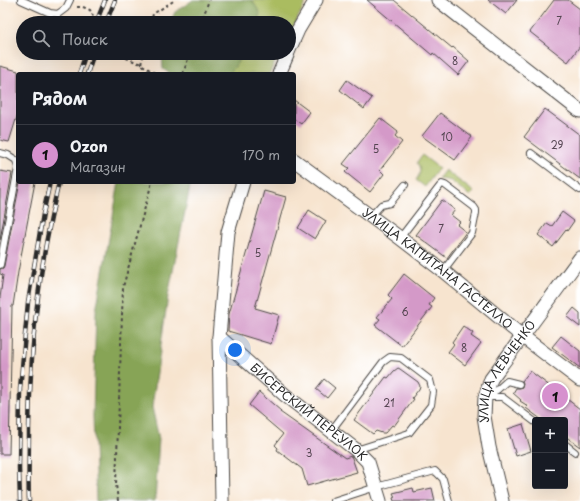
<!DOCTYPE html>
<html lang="ru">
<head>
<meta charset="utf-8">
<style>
  body { margin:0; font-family:"Playpen Sans",sans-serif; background:#20242c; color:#f1f3f6 }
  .controls { position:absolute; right:12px; bottom:12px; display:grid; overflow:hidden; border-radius:4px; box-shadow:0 4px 16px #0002 }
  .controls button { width:36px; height:36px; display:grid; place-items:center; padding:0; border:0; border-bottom:1px solid #363941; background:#171b24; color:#f1f3f6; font:20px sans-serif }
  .you { position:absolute; left:235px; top:350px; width:14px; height:14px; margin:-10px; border:3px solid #fff; border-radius:50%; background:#1a73e8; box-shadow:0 0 0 6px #1a73e833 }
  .badge { display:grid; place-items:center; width:26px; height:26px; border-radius:50%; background:#d690ce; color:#111; font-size:13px; font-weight:700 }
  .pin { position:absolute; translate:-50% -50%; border:2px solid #fff; box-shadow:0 1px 4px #0006 }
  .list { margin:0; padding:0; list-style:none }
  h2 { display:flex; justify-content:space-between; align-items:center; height:52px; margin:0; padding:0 16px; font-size:17px }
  h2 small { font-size:13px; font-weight:400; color:#9ea1a6 }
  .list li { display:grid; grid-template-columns:26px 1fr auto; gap:12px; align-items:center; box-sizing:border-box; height:60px; padding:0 16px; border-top:1px solid #363941 }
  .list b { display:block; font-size:15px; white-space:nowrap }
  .list p { margin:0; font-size:13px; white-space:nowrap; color:#9ea1a6 }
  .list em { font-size:13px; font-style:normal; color:#9ea1a6 }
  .icon { flex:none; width:22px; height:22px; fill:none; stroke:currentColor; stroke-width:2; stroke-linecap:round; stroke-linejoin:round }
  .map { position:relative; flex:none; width:580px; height:501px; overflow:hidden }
  .search { position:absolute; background:#171b24; box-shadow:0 4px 16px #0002; left:16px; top:16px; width:280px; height:44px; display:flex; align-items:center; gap:10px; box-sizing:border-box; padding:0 14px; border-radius:22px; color:#9ea1a6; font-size:15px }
  .panel { position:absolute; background:#171b24; box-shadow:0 4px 16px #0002; left:16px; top:72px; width:280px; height:112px; border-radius:4px }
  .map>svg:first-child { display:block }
</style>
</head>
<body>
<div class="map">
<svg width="580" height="501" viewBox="0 0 580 501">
  <rect width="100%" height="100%" fill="#fff"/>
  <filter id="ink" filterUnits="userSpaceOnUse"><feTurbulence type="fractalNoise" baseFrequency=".025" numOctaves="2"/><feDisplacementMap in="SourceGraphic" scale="8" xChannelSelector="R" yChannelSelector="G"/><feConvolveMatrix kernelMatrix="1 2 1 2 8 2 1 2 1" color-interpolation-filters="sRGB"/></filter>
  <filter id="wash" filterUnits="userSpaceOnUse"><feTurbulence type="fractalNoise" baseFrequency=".012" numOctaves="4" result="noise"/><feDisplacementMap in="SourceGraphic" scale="16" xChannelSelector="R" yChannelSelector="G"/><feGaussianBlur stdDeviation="0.9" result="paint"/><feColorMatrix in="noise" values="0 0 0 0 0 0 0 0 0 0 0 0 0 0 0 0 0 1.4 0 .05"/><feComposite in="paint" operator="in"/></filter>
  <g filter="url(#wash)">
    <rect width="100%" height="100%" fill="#f7e4cf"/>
    <g fill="#aabc60" stroke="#6a7446">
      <path d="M252 0H307L289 35V23H240Z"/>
      <path d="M225 53H280L269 74H214Z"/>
      <path d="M422 155 439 168 425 187 416 180C421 173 421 170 417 162Z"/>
      <path d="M445 170 474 192 470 196 451 181 447 180 438 179Z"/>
    </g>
    <g fill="#87a456" stroke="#596840">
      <path d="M193 0H252L260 13 257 23H170L175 12Z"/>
      <path d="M162 53H243L234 68 228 74H171L163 69Z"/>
      <path d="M119 182H191L168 296 152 407 159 439 155 501H96L93 416 96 311Z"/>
    </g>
    <g id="blocks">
      <g fill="#d499c8">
        <path d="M367 0H394L452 48 453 47 469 61 458 75 433 53 432 55Z"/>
        <path d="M488 0H517L506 14Z"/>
        <path d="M554 0H568L580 9V46L568 62 530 32Z"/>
        <path d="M0 66 18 71V113L9 142 0 140Z"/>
        <path d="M347 80 372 98 364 109 340 90Z"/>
        <path d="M294 100 310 112 301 124 294 119Z"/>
        <path d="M545 109 580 135V179L524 137Z"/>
        <path d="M440 113 472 137 455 160 422 136Z"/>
        <path d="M380 118 398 132 395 136 402 142 380 170 384 174 370 192 345 172 349 168 343 164Z"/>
        <path d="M0 171 12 173 0 240Z"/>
        <path d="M20 182H35L18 272 13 306H12L9 454H0V298L3 275 0 274V269L3 268 4 266Z"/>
        <path d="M264 191 286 197 255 308 279 315 271 344 228 331 229 314Z"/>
        <path d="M442 200 455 210 451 215 460 222 457 225 466 232 447 258 416 235Z"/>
        <path d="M309 210 326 221 315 239 298 228Z"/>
        <path d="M562 212 574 221 567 231 566 230 553 247 538 235 547 223 552 226Z"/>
        <path d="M404 274 434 298 429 305 432 307 402 346 375 325 380 319 377 317 392 299 388 295Z"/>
        <path d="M574 308 580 313V327L567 317Z"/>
        <path d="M463 326 473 333 471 336 481 343 465 365 448 352 454 344 452 342Z"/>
        <path d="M561 336 580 351V368L552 347Z"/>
        <path d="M398 368 400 369 418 382 420 386 419 389 412 398 414 399 394 426 392 425 385 433H382L376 431 373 434 354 420 386 377 388 378 394 371Z"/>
        <path d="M530 371 580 409V447L565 436V420H542L526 408 528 406 520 401 521 400 513 393 516 388H520L522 387 523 383 522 381Z"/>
        <path d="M324 379 335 388 327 398 316 389Z"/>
        <path d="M259 392 281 411 280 412 345 458 351 456 352 458 357 472 307 486 302 469 277 450 278 448 275 445 283 434 249 405Z"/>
        <path d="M523 424 531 451 516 456 508 429Z"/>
        <path d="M413 488 414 492 432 488 435 501H394L393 498 395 497 393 493Z"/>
      </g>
    </g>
  </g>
  <g filter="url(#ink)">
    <use href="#blocks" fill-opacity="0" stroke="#4a4744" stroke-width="1"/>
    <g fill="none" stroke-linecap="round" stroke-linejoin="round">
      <defs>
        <g id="lane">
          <path d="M21 0 50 13 58 14 66 8 70 0"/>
          <path d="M0 153 8 155 16 160 18 168 0 265"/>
          <path d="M531 153 580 190"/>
          <path d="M371 216 381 205 390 203 391 202 405 185"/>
          <path d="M400 238 440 186 442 184 445 185 474 207 476 210V213L472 233 443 271"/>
          <path d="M519 384 507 381 497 390 485 397H502L535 422"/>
          <path d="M331 431 383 362 390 357 401 358 430 380 433 392 431 405 409 433 356 450"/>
          <path d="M565 444 575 452"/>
          <path d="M333 501 376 487 435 471 443 479 449 501"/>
        </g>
        <g id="street">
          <path d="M438 0 580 111"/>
          <path d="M289 50 298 30 316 0"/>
          <path d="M279 74 288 53"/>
          <path id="s1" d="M294 160 400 238 443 271 522 336 580 380"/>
          <path id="s2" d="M219 337 285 395 356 450 368 462 380 501"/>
          <path d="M222 501 219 337 228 232 243 182"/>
          <path id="s3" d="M502 501 489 447 484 416 485 397 491 379 580 258"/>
        </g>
      </defs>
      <use href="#lane" stroke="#4a4744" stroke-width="8"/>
      <use href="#street" stroke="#4a4744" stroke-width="15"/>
      <g stroke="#4a4744" stroke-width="2" stroke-dasharray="3 3" stroke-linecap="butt">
        <path d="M77 7H83L90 10 97 23"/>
        <path d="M151 23 153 14 175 0"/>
        <path d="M201 23 209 0"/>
        <path d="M115 53 119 55 141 64 156 74"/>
        <path d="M141 64 144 53"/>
        <path d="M183 74 190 53"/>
        <path d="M118 501 116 484 123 287 152 182"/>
      </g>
      <use href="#lane" stroke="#fff" stroke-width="6"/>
      <use href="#street" stroke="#fff" stroke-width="13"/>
      <defs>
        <g id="rail">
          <path d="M96 23 105 0"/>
          <path d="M106 23 115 0"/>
          <path d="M79 74 86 53"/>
          <path d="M87 74 94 53"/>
          <path d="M20 501 19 468 20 389 28 302 43 214 50 182"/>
          <path d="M29 501C28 478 29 455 29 431 30 347 39 264 59 182"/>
        </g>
      </defs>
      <use href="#rail" stroke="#2b2b2b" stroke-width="4.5"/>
      <use href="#rail" stroke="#fff" stroke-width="3" stroke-dasharray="9" stroke-linecap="butt"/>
    </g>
  </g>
  <g text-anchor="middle" stroke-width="3" stroke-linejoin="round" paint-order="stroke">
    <g font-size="10" fill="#554652">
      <text x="559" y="25">7</text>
      <text x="455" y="65">8</text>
      <text x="447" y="141">10</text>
      <text x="557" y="149">29</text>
      <text x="376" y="153">5</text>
      <text x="441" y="233">7</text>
      <text x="258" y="257">5</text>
      <text x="405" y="316">6</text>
      <text x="464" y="352">8</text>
      <text x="389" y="407">21</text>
      <text x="309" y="457">3</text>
    </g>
    <g font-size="12" fill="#2b2b2b" stroke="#fff">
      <text dy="4" stroke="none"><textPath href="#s1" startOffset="180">УЛИЦА КАПИТАНА ГАСТЕЛЛО</textPath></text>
      <text dy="4" stroke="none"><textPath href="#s3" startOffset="138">УЛИЦА ЛЕВЧЕНКО</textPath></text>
      <text dy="4" stroke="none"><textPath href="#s2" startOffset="117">БИСЕРСКИЙ ПЕРЕУЛОК</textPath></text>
    </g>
  </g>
</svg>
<div class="controls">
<button>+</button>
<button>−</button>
</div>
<div class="you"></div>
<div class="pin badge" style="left:555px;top:396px">1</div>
<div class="search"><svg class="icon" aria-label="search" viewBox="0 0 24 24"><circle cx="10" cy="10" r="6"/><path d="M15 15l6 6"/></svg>Поиск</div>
<section class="panel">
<h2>Рядом<small></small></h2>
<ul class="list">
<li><span class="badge">1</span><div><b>Ozon</b><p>Магазин</p></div><em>170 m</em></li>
</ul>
</section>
</div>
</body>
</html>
